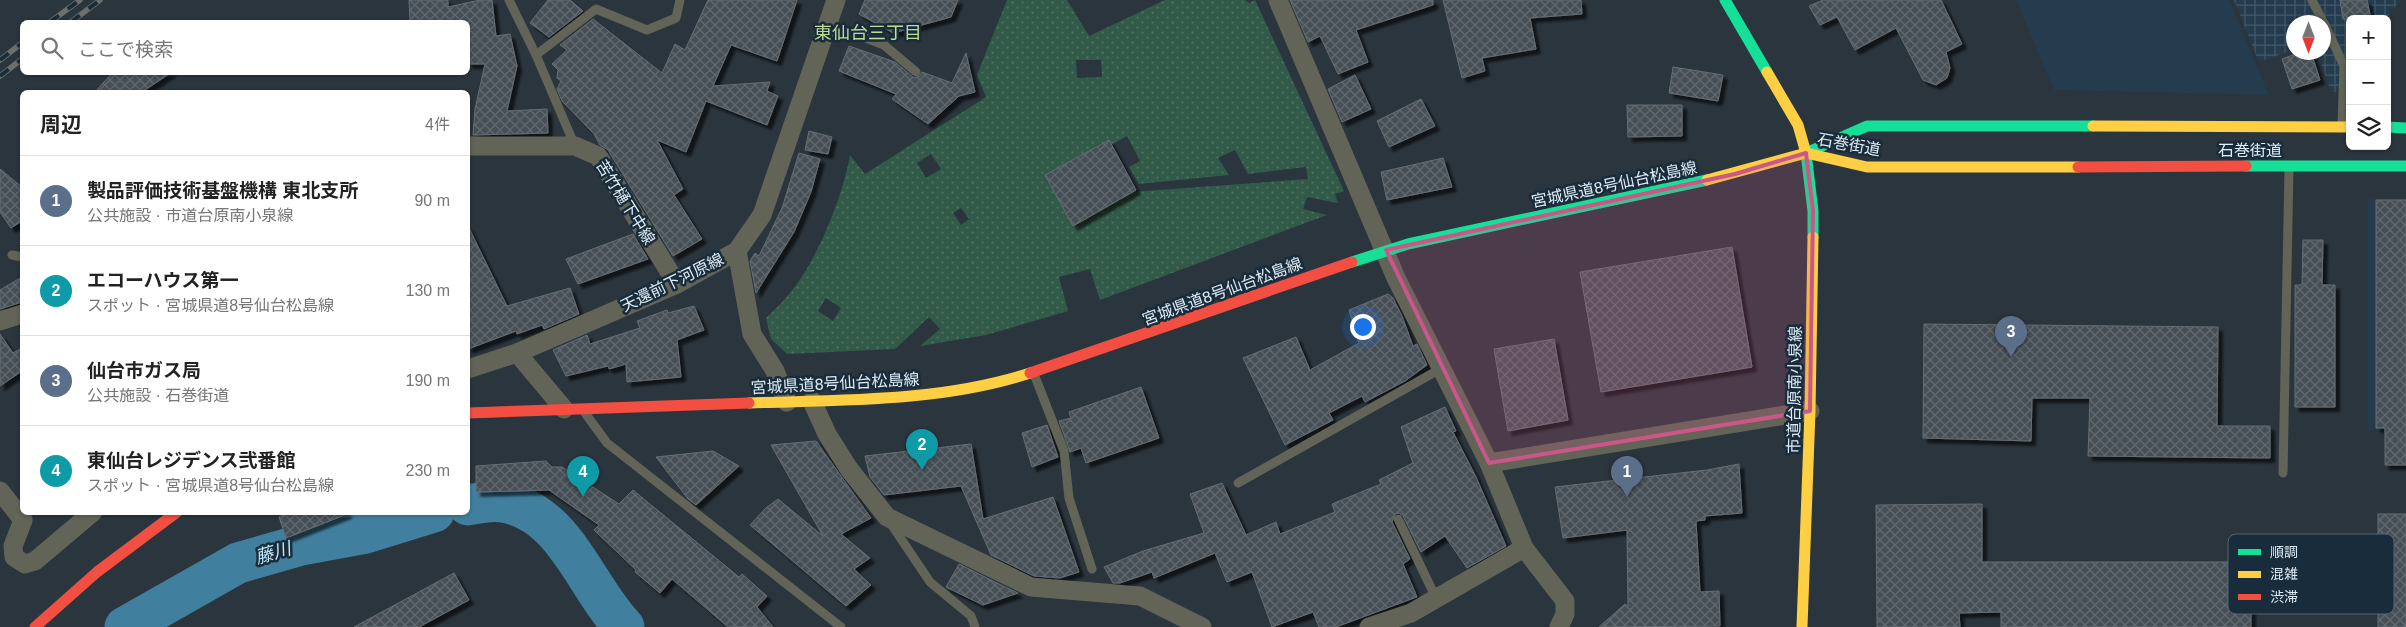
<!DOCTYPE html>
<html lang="ja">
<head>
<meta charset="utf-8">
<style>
  body { margin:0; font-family:Arial,"Noto Sans JP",sans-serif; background:#f6f6f6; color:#222 }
  .controls { position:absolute; right:15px; top:15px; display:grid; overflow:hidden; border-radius:8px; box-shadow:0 1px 4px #0004 }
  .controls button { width:45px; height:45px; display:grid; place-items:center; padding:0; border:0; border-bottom:1px solid #e0e0e0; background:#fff; color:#222; font:25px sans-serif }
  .compass { position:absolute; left:2286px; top:15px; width:45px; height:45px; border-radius:50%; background:#fff; box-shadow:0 1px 4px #0004; rotate:180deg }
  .you { position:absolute; left:1362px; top:326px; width:18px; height:18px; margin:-12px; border:4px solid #fff; border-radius:50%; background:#1a73e8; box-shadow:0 0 0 8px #1a73e833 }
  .badge { display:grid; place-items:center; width:32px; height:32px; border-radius:50%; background:#db2777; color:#fff; font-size:16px; font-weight:700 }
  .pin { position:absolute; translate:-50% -41px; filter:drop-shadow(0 1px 2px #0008) }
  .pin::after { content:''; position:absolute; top:26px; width:18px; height:15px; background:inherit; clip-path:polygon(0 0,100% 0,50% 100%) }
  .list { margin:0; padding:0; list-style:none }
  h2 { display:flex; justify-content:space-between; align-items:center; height:65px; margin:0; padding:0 20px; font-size:21px }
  h2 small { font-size:16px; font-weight:400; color:#767676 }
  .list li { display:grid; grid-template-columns:32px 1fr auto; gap:15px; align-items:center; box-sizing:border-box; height:90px; padding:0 20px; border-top:1px solid #e0e0e0 }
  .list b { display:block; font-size:19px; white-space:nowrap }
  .list p { margin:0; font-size:16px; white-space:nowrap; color:#767676 }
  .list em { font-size:16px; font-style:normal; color:#767676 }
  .icon { flex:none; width:28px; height:28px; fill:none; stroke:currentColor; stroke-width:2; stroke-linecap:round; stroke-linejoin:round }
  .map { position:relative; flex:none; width:2406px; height:627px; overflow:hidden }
  .search { position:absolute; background:#fff; box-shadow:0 1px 4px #0004; left:20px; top:20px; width:450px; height:55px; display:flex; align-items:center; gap:12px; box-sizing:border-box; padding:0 18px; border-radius:8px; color:#767676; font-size:19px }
  .panel { position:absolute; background:#fff; box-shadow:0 1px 4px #0004; left:20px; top:90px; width:450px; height:425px; border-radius:8px }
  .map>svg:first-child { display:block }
</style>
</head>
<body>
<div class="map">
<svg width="2406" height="627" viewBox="0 0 2406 627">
  <defs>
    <pattern id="industrial-grid" width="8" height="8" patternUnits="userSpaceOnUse" patternTransform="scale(1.25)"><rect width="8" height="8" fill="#243c4e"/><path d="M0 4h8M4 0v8" fill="none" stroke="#435868"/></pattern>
    <pattern id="grass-dots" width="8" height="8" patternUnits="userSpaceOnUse" patternTransform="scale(1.25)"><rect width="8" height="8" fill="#325a48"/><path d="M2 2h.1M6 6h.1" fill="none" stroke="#4f7263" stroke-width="1.8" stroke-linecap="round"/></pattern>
    <pattern id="building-cross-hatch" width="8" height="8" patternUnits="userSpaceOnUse" patternTransform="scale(1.25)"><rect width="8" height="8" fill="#474f56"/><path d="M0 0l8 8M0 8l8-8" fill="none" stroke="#61686f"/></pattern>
    <filter id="shadow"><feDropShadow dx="4.5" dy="4.5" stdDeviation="1" flood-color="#0009"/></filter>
  </defs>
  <rect width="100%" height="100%" fill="#2b353d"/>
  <g fill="#243c4e">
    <path d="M2016 0H2229L2269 95 2054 90Z"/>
    <path d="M2368 199 2406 200V430H2368Z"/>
  </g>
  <path fill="url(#industrial-grid)" d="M2234 0H2400L2386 19H2350V92H2331L2318 53 2324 52V22H2294L2293 50 2259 62Z"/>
  <path fill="url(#grass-dots)" fill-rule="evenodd" d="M1007 0H1067L1089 36 1165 0H1245L1249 3 1255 0 1344 191 1335 194 1338 203 1307 197 1303 209 1327 215 1100 300 1090 269 1059 277 1068 311 986 335 920 346 940 329 929 317 895 349 787 354 771 339 766 318C774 310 783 302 790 293 817 261 843 196 850 155L865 174 986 97 977 75ZM1076 60H1101L1102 77 1077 78ZM1127 136 1140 161 1129 167 1139 184 1229 175 1218 158 1235 150 1248 174 1306 167 1308 179 1132 192 1073 226 1045 175 1108 140 1111 145ZM931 154 941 169 926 178 917 163ZM961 208 969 219 961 225 953 213ZM826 298 841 308 833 321 818 311Z"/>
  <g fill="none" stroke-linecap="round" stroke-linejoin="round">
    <g stroke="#40809e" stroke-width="41">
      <path d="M468 505C478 503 491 500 502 502 565 511 585 587 624 627"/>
      <path d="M125 627 238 563 301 545 366 533 434 512"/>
    </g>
  </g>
  <g fill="url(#building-cross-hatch)" stroke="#656e75" filter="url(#shadow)">
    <path d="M409 0H448V7L480 0H492L496 36 510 34 517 66 507 111 547 109 548 133 473 135 475 109 485 64H468V22H410Z"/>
    <path d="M548 0H570L583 11 549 37 530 23Z"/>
    <path d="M708 0H797L777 61 731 45 713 86 770 82 767 91 778 96 767 125 706 101 686 152 657 140 683 189 674 195 702 239 673 256 608 150 600 145 594 134 562 101 557 89 561 81 557 78 558 70 552 64 567 50 560 45 593 19 662 73 675 44 685 50Z"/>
    <path d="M865 0H958L951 17 893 33 859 14Z"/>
    <path d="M1290 0H1433V5L1356 30 1368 62 1338 74 1320 36 1308 42Z"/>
    <path d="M1443 0H1581L1582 14 1530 18 1536 49 1482 58 1485 71 1462 78Z"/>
    <path d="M1823 0H1941L1962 44 1946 52 1950 68 1947 78 1936 85 1923 80 1896 28 1855 50 1837 17 1820 25 1809 6Z"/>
    <path d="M2340 0H2367L2371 19H2343Z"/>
    <path d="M849 46 895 62 914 78 920 76 922 72 952 83 966 53 975 92 959 96 928 124 892 99 896 94 839 71Z"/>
    <path d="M2301 52H2311L2320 80 2292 89 2282 59Z"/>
    <path d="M1673 67 1723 75 1718 101 1669 93Z"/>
    <path d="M113 72H172L142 92H95Z"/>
    <path d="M1355 75 1371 109 1342 122 1328 89Z"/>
    <path d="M1421 99 1435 126 1389 147 1377 121Z"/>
    <path d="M1627 105H1682V136L1628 137Z"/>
    <path d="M809 131 832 137 828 154 805 150Z"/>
    <path d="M1109 140 1136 190 1073 226 1045 175Z"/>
    <path d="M799 153 820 159 811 192 794 232 756 293 750 261 755 253 759 256 782 208Z"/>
    <path d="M1443 158 1452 187 1387 200 1381 172Z"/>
    <path d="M0 169 22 187V221L11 228 0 212Z"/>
    <path d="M2376 200H2406V465H2385V428H2376Z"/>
    <path d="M468 226 507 306 570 288 579 314 544 329 542 325 517 334 516 331 468 349Z"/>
    <path d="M633 234 648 259 578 284 566 259Z"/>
    <path d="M2303 240H2323L2322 285H2335V407H2295V285H2302Z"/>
    <path d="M1732 247 1752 367 1601 392 1580 272Z"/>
    <path d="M22 277V302L0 309V290Z"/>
    <path d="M1388 294 1393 298 1402 316 1413 346 1417 344 1427 365 1405 381 1365 402 1362 396 1329 413 1333 420 1285 445 1243 358 1296 337 1310 370 1359 343 1349 310Z"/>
    <path d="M694 306 704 330 677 340 681 377 627 382 626 364 609 369 608 366 566 376 553 350 587 335 590 344 640 328 637 321 667 310 668 313Z"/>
    <path d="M1924 324 2218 327 2217 426H2270V458L2088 456 2090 398H2032L2031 441 1923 438Z"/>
    <path d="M0 334 13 353 22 348V371L0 386Z"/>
    <path d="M1554 339 1568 420 1508 431 1494 349Z"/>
    <path d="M1141 387 1159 438 1086 463 1081 448 1070 452 1059 421 1071 418 1069 412Z"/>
    <path d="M1445 407 1456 431 1453 432 1476 477 1506 546 1467 568 1445 536 1421 552 1403 516 1399 513 1395 514 1392 522 1410 559 1403 564 1417 597 1414 598 1336 627H1319L1313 612 1272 627 1252 572 1227 582 1215 553 1154 578 1152 572 1120 583H1113L1104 567 1143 551 1204 533 1190 494 1222 483 1246 535 1276 522 1280 534 1335 512 1332 504 1381 484 1379 480 1413 463 1401 427Z"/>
    <path d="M1047 425 1058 457 1032 467 1022 433Z"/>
    <path d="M816 441 871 518 841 534 870 558 854 569 871 585 846 606 750 525 766 508 778 499 823 536 771 445Z"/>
    <path d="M971 444 983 519 1053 497 1079 572 1060 578 1034 576 991 555 961 486 884 495 870 477 865 456Z"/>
    <path d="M713 451 739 466 696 505 688 499 656 457Z"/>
    <path d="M546 461 552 467H562L619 504 633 490 739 577 742 574 767 596 757 607 773 627H728L672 579 660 593 635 572 636 570 594 530 599 525 549 490 476 492V466Z"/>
    <path d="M1739 464 1742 513 1705 516V520L1696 521 1700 592 1719 591 1720 626 1599 627 1625 604 1628 606 1627 530 1563 538 1555 487 1707 470Z"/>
    <path d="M1982 504V562H2251V627H2001V612L1959 613 1960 627H1877L1876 505Z"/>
    <path d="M290 512H347V514L286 538 279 517Z"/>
    <rect x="2378" y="514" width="28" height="113"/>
    <path d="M959 564 1005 587 1018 593 983 605 946 587Z"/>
    <path d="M454 573 469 600 419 627H354Z"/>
  </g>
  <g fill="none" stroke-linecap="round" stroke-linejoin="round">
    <g stroke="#626457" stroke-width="9">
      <path d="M509 0 536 55 575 146"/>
      <path d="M2312 0 2323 22"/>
      <path d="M2324 23 2344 66 2342 124"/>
      <path d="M827 24 884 45 916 72"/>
      <path d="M536 55 596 9 647 30 676 18 680 0"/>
      <path d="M12 255 22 257"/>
      <path d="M1034 374 1064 451 1069 498 1092 569"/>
      <path d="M585 413 607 443 841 627"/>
      <path d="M2283 473 2289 169"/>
      <path d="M1238 483 1442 368"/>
      <path d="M1398 519 1436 598"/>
      <path d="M891 524 930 582 971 616 975 627"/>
    </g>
    <g stroke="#626457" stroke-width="19">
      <path d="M1278 0 1396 278 1489 463 1524 548 1565 601V614L1559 627"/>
      <path d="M468 146H575L598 156 677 284"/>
      <path d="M737 251 752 334 775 371 787 402"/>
      <path d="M0 321 22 314"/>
      <path d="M517 353 564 409"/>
      <path d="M468 369 517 353 677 284 737 251 762 215 836 0"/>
      <path d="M812 401 827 434 849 469 887 517 1031 587 1140 596 1202 627"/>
      <path d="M1489 463 1810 411"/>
      <path d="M0 491 23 520 13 546 14 557 25 564 35 561 93 512"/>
      <path d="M1369 627 1411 613 1524 548"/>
    </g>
    <g stroke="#16e098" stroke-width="11">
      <path d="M1725 0 1767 72"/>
      <path d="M2387 127 2406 128"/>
      <path d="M1806 153 1867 126H2093"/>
      <path d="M1806 153 1813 211V237"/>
      <path d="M2246 166H2406"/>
      <path d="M1352 262 1408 244 1707 180"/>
    </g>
    <g stroke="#ffcf43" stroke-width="11">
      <path d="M2093 126 2350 127"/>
      <path d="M1806 153 1867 167H2078"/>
      <path d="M1707 180 1806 153 1798 125 1767 72"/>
      <path d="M749 403C843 400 940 402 1030 373"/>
      <path d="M1802 627 1810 411 1813 237"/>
    </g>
    <g stroke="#f24e42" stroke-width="11">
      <path d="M2078 167 2246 166"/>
      <path d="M1030 373 1352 262"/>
      <path d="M468 413 749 403"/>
      <path d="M35 627 97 572 177 512"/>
    </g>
    <defs>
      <g id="rail">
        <path d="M50 22 80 0"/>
        <path d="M71 22 100 0"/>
        <path d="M0 60 22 43"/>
        <path d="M0 76 22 59"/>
      </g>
    </defs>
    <use href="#rail" stroke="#6c706c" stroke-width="5.5"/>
    <use href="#rail" stroke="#192c3b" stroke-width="4" stroke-dasharray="11" stroke-linecap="butt"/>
  </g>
  <path fill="#cb5789" fill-opacity="0.2" stroke="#cb5789" stroke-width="4" stroke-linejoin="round" d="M1806 153 1813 211 1810 411 1489 463 1386 250 1735 174Z"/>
  <g text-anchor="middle" stroke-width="5" stroke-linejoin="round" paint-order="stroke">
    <g font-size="16" fill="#dfebf5" stroke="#192c3b">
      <text transform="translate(1849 144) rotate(10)" y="6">石巻街道</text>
      <text x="2250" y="156">石巻街道</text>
      <text transform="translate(1614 184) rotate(-12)" y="6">宮城県道8号仙台松島線</text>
      <text transform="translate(626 202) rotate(58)" y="6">苦竹樋下中線</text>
      <text transform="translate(672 282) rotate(-26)" y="6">天還前下河原線</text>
      <text transform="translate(1222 291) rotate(-20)" y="6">宮城県道8号仙台松島線</text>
      <text transform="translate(835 383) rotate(-3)" y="6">宮城県道8号仙台松島線</text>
      <text transform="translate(1794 390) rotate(-89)" y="6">市道台原南小泉線</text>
    </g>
    <g font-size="18" fill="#bddc94" stroke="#192c3b">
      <text x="868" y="39">東仙台三丁目</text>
    </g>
    <g font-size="18" font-style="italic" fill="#c5e9fc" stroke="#192c3b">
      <text transform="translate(273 553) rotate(-16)" y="6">藤川</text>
    </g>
  </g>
  <rect x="2228" y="534" width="166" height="80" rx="8" fill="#192c3b" stroke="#546573" stroke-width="1"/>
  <rect x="2238" y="549" width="23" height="6" fill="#16e098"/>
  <rect x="2238" y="571" width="23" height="7" fill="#ffcf43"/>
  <rect x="2238" y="594" width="23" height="6" fill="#f24e42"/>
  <g font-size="14" fill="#dfebf5">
    <text x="2270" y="557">順調</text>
    <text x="2270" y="579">混雑</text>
    <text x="2270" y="602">渋滞</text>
  </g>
</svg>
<div class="controls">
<button>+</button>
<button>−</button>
<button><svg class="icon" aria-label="layers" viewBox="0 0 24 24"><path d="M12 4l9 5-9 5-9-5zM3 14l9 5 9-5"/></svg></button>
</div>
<svg class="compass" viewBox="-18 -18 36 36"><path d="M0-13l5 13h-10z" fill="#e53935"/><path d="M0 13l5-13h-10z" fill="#767676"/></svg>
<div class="you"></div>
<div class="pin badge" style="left:1627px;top:497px;background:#5c6f8a">1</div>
<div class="pin badge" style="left:922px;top:470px;background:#0f9aa8">2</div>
<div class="pin badge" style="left:2011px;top:357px;background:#5c6f8a">3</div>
<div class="pin badge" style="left:583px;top:497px;background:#0f9aa8">4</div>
<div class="search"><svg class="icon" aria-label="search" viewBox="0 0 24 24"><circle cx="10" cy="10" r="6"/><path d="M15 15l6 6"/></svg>ここで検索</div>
<section class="panel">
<h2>周辺<small>4件</small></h2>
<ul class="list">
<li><span class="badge" style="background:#5c6f8a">1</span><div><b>製品評価技術基盤機構 東北支所</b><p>公共施設 · 市道台原南小泉線</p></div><em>90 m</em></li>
<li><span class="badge" style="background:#0f9aa8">2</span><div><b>エコーハウス第一</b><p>スポット · 宮城県道8号仙台松島線</p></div><em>130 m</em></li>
<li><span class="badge" style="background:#5c6f8a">3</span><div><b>仙台市ガス局</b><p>公共施設 · 石巻街道</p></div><em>190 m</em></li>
<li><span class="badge" style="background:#0f9aa8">4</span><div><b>東仙台レジデンス弐番館</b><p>スポット · 宮城県道8号仙台松島線</p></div><em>230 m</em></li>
</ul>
</section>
</div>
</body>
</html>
